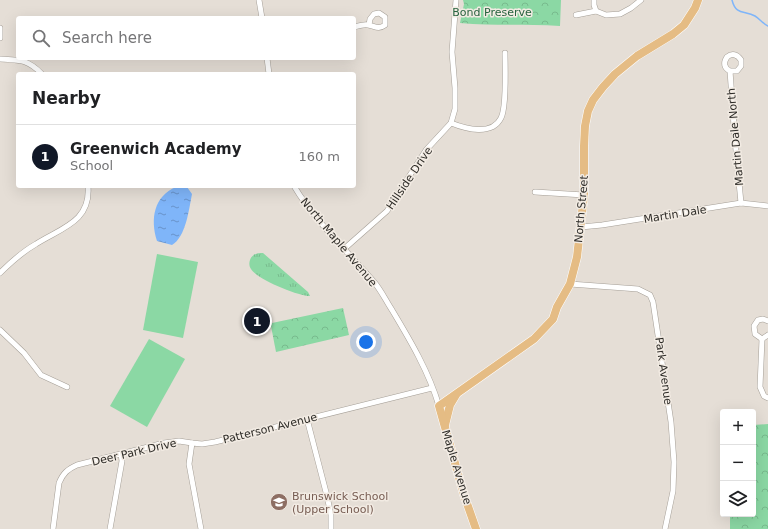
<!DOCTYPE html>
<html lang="en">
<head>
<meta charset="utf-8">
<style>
  body { margin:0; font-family:"DejaVu Sans",sans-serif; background:#f2f2f2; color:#202124 }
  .controls { position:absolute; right:12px; bottom:12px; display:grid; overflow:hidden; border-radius:4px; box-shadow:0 4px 16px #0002 }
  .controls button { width:36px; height:36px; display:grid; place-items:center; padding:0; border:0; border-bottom:1px solid #e0e0e0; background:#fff; color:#202124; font:20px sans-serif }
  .you { position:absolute; left:366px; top:342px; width:14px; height:14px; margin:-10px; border:3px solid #fff; border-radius:50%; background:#1a73e8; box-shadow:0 0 0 6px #1a73e833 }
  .badge { display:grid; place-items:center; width:26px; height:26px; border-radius:50%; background:#111827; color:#fff; font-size:13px; font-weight:700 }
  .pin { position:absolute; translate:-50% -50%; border:2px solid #fff; box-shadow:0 1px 4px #0006 }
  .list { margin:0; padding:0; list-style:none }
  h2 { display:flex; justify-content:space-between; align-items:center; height:52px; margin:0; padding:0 16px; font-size:17px }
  h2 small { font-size:13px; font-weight:400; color:#757577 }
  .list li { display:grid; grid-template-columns:26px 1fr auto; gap:12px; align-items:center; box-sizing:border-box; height:64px; padding:0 16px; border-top:1px solid #e0e0e0 }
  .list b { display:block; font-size:15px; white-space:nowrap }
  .list p { margin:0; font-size:13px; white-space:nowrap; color:#757577 }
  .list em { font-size:13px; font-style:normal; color:#757577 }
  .icon { flex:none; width:22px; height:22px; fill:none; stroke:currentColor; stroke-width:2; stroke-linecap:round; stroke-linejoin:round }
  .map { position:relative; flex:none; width:768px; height:529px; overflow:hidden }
  .search { position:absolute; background:#fff; box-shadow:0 4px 16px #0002; left:16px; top:16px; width:340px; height:44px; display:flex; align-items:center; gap:10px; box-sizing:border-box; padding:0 14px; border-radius:4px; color:#757577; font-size:15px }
  .panel { position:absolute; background:#fff; box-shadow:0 4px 16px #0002; left:16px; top:72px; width:340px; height:116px; border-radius:4px }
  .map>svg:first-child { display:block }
</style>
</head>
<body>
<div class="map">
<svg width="768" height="529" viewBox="0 0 768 529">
  <defs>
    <pattern id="grass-tufts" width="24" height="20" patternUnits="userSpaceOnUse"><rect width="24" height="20" fill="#8bd8a4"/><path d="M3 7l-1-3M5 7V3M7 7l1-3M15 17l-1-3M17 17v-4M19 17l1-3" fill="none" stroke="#78ba8d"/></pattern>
    <pattern id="park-crowns" width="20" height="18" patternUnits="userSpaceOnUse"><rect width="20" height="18" fill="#8bd8a4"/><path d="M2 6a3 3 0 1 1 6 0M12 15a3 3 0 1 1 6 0" fill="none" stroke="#78ba8d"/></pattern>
    <pattern id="water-ripples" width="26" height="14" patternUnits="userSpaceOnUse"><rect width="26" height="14" fill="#7fb5f9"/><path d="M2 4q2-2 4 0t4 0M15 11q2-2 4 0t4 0" fill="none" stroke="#6893ca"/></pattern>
  </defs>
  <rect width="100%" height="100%" fill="#e5ded6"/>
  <path fill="url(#grass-tufts)" d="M263 253 308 292 310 296C298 296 257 279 251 269 249 266 249 263 250 260 252 254 257 253 263 253Z"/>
  <g fill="url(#park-crowns)">
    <path d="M463 0H561L560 26C527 24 494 26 460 23L464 4Z"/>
    <path d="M343 308 349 335 276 352 271 326 272 323Z"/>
    <path d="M768 424V529H730V514H753V425Z"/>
  </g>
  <g fill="#8bd8a4">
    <path d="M157 254 198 262 183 338 143 330Z"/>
    <path d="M149 339 185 359 147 427 110 406Z"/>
  </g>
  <path fill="url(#water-ripples)" d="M176 187H187L192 194C189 209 186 237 172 245L157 241C150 219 154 196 176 187Z"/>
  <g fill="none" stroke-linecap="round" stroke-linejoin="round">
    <path stroke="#7fb5f9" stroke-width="1.5" d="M732 0C736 16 745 10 755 16 760 19 763 24 768 26"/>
    <defs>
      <g id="street">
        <path d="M259 0 262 18"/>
        <path d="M594 0V5L596 11"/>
        <path d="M576 15 596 11 606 15 620 14 631 8 641 0"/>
        <path d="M354 27C358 26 364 24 368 25 375 26 378 30 385 25V17L379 13 374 14 370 19 369 25"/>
        <path d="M0 28V38"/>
        <path d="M267 58 269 74"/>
        <path d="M0 59C20 60 27 59 42 74"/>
        <path d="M730 71H737L741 66V60C737 54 732 53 727 57 723 63 724 68 730 71L735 140 741 203"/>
        <path d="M451 123C466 129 492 136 501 118 507 107 505 67 505 53"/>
        <path d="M294 186C314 220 348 252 374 282 381 290 386 301 392 310 410 340 429 372 439 406"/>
        <path d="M535 192 584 195"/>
        <path d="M581 227 602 225 741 203 768 206"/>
        <path d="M344 249 387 211 426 150 451 123 455 109V88L452 52 456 0"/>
        <path d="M0 273C11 262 22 252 36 244 61 228 91 222 88 186"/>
        <path d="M570 284 638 289 650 295 653 302 671 422 674 462 673 491 665 529"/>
        <path d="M0 330 24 353 41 375 67 387"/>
        <path d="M762 339 760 387 764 396 768 398"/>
        <path d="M762 339 755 334 754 326 758 320 763 319 768 321"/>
        <path d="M762 339 768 335"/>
        <path d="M307 419 327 496 331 515V529"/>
        <path d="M53 529 59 483C63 473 68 469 77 465L164 443 179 441 192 443"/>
        <path d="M110 529 122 461 121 454"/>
        <path d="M201 529 189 464 192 443 202 444 215 442 432 388"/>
      </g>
      <g id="primary">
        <path d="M445 425 450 405 456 395"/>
        <path d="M476 529 464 495 439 406 534 339 553 319 557 307 570 284 577 257 584 195V146L585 126 588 111 593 100 603 87 615 74 637 56 673 34 684 25 695 8 698 0"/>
      </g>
    </defs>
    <use href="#street" stroke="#a59f97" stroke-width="6"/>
    <use href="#primary" stroke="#fff" stroke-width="9"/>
    <use href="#street" stroke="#fff" stroke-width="5"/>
    <use href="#primary" stroke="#e5bc84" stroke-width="8"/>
  </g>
  <defs>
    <symbol id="school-disc" viewBox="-11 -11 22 22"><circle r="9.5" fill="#8d6e63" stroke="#f2ebe3"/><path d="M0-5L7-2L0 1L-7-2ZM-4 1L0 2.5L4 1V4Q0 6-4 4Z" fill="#fff"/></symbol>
  </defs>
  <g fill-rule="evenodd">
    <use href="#school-disc" x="269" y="492" width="20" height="20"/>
  </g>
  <g text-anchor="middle" stroke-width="3" stroke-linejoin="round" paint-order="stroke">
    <g font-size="11" fill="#27633f" stroke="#f2ebe3">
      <text x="492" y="16">Bond Preserve</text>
    </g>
    <g font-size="11" fill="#2d2b27" stroke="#f2ebe3">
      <text transform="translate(735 137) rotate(-95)" y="4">Martin Dale North</text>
      <text transform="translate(409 178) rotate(-56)" y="4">Hillside Drive</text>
      <text transform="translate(581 209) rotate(-85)" y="4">North Street</text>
      <text transform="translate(675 214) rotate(-9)" y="4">Martin Dale</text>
      <text transform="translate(339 242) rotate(50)" y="4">North Maple Avenue</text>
      <text transform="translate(664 371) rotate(82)" y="4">Park Avenue</text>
      <text transform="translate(270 428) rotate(-14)" y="4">Patterson Avenue</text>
      <text transform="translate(134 452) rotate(-13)" y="4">Deer Park Drive</text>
      <text transform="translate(457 467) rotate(73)" y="4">Maple Avenue</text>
    </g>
    <g font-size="11" fill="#785e54" stroke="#f2ebe3" text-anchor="start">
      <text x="292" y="500">Brunswick School<tspan x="292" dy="13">(Upper School)</tspan></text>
    </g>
  </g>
</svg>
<div class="controls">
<button>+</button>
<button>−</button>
<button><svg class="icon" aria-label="layers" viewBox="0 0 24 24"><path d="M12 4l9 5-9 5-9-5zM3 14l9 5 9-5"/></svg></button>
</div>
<div class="you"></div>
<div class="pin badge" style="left:257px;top:321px">1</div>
<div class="search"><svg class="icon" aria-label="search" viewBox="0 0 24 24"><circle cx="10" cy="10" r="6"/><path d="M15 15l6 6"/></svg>Search here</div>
<section class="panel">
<h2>Nearby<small></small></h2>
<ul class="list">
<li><span class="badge">1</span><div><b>Greenwich Academy</b><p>School</p></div><em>160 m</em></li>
</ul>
</section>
</div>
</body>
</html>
